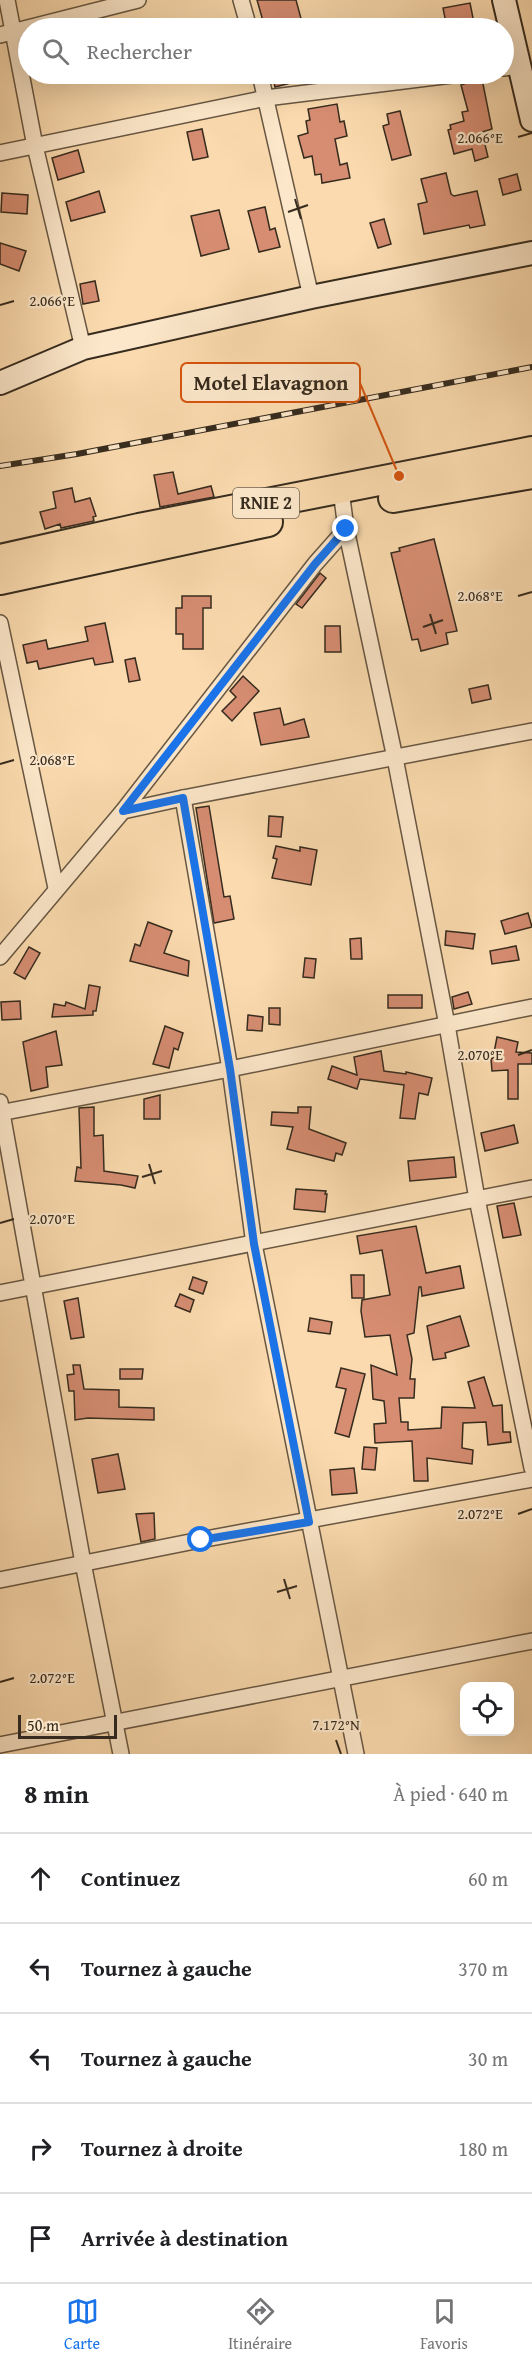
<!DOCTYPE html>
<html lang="fr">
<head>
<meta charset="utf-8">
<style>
  body { margin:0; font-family:"Gentium Book Plus",serif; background:#f6f6f6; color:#202124 }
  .controls { position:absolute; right:18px; bottom:18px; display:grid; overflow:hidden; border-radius:12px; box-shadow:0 6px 24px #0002 }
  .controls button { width:54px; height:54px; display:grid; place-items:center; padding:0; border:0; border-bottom:2px solid #e0e0e0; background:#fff; color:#202124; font:30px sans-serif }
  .scale { position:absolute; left:18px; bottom:15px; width:99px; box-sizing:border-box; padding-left:6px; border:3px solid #362b1e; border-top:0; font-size:16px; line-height:21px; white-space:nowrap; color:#362b1e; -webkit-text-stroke:4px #fce7ca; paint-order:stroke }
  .stop { position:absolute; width:18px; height:18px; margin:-14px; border:4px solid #1a73e8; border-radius:50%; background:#fff }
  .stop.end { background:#1a73e8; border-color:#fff; box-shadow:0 2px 6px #0008 }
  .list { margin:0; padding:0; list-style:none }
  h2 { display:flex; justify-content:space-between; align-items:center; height:78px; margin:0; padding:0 24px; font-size:26px }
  h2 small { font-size:20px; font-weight:400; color:#757577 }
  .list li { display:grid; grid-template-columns:39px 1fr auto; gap:18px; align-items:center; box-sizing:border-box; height:90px; padding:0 24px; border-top:2px solid #e0e0e0 }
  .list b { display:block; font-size:22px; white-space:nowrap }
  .list em { font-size:20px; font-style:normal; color:#757577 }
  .icon { flex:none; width:33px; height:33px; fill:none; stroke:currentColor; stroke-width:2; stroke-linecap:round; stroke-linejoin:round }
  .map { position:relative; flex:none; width:532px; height:1754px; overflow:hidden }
  .search { position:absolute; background:#fff; box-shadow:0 6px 24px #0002; left:18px; right:18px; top:18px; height:66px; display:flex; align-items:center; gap:15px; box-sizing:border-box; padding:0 21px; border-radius:33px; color:#757577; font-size:22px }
  .sheet { height:528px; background:#fff }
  nav { display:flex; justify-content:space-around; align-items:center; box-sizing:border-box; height:84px; border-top:2px solid #e0e0e0; background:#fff; font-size:16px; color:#757577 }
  nav a { display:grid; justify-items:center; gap:3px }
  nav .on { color:#1a73e8 }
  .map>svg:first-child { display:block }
</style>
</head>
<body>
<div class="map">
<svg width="532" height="1754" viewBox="0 0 532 1754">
  <rect width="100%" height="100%" fill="#fadaae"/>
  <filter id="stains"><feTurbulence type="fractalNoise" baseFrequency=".00333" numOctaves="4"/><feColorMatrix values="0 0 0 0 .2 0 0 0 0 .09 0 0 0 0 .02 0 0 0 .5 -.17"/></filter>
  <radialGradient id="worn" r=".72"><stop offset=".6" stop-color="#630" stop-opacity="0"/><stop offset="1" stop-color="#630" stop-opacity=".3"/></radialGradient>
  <g fill="#d68d72" stroke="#362b1e" stroke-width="1.5">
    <path d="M257 0H296L303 26 294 28H265Z"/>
    <path d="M470 3 475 28H447L443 8Z"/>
    <path d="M272 74H313L314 77 275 87Z"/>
    <path d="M481 74 492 129 482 132 488 157 475 161 472 149 454 154 448 130 451 129 450 125 464 121 462 112 468 111 461 85 467 83 469 77Z"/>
    <path d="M337 104 340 122 344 121 347 136 335 139 340 165 347 163 350 178 322 183 321 174 315 175 312 156 304 158 298 136 308 133 306 121 310 120 308 109Z"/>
    <path d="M400 111 411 155 392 160 383 126 389 124 387 114Z"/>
    <path d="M202 129 208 157 193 160 187 132Z"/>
    <path d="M78 150 84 172 58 180 52 158Z"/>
    <path d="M446 173 451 194 454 196 477 191 485 225 470 228 469 225 424 234 418 204 427 202 421 179Z"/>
    <path d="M517 174 521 190 503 195 499 179Z"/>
    <path d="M99 191 105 212 71 221 66 202Z"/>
    <path d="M2 193 28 195 27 214 1 212Z"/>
    <path d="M265 207 270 230 275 228 280 247 259 252 248 211Z"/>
    <path d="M219 210 229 249 201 256 191 216Z"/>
    <path d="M384 219 391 244 378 248 370 223Z"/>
    <path d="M0 243 26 251 19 271 0 264Z"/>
    <path d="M95 281 99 301 83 304 80 284Z"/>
    <path d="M173 472 178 494 211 486 214 497 160 507 154 475Z"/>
    <path d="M72 488 75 502 90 498 96 516 93 517 94 521 61 528 60 524 45 529 40 512 56 508 53 492Z"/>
    <path d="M434 539 457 631 446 633 448 644 421 651 418 639 412 640 391 553 400 551 399 548Z"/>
    <path d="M320 573 326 578 302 608 296 604Z"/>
    <path d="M182 596H211V608H203V649H183V634H176V608H182Z"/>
    <path d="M105 623 113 662 95 665 93 658 39 669 37 661 27 663 23 645 46 640 48 649 88 641 85 627Z"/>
    <path d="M325 626H340L341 652H325Z"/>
    <path d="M135 658 140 680 129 682 125 660Z"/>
    <path d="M243 676 259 691 232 721 222 711 236 697 230 691Z"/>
    <path d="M488 685 491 699 472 703 469 689Z"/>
    <path d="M280 708 284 725 304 719 309 737 261 745 254 713Z"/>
    <path d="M209 806 224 897 230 896 234 919 214 923 196 808Z"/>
    <path d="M269 816 283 817 281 837 268 836Z"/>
    <path d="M276 846 300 851V847L317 850 311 885 272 878 277 859 273 858Z"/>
    <path d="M528 913 532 927 505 934 501 921Z"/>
    <path d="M148 922 172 931 164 953 189 961 188 976 130 961 135 944 140 946Z"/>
    <path d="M446 931 475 934 473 949 445 945Z"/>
    <path d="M361 938 362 959H351L350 939Z"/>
    <path d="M516 946 519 960 492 964 490 951Z"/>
    <path d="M29 947 40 953 25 979 14 973Z"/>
    <path d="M305 958 316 959 314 978 303 977Z"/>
    <path d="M89 985 100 987 96 1011H93V1015L52 1017 54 1004 65 1006 66 1002 85 1009Z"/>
    <path d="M468 992 472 1004 454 1009 452 997Z"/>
    <rect x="388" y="995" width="34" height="13"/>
    <path d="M20 1001 21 1019 2 1020 1 1002Z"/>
    <path d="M269 1008H280V1025L269 1024Z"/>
    <path d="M248 1015 263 1017 262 1031 247 1030Z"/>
    <path d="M165 1026 183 1033 178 1050 174 1048 169 1068 153 1064Z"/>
    <path d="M56 1031 62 1065 46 1067 48 1087 31 1091 23 1042Z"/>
    <path d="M497 1037 518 1042 516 1052 532 1053V1064H518V1099H508V1070L492 1071 491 1059 493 1058Z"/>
    <path d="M381 1051 384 1071 406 1074V1072L432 1078 428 1095 419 1093 415 1119 400 1118 404 1085 360 1079 357 1089 328 1079 332 1066 357 1075 354 1057Z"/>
    <path d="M160 1095V1119H144V1099Z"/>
    <path d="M94 1107V1136L103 1135 104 1171 138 1176 135 1188 121 1185 75 1181 77 1167 81 1168 79 1108Z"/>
    <path d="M298 1107H311L309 1129 346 1143 342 1155 336 1153 334 1161 287 1149 293 1127 271 1125 272 1112 298 1113Z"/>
    <path d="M514 1125 518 1143 485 1151 481 1133Z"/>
    <path d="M454 1157 456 1177 410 1181 408 1161Z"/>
    <path d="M296 1189 326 1191 325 1194H327L325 1212 294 1209Z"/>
    <path d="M514 1203 521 1235 503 1238 497 1206Z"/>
    <path d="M416 1226 426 1273 460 1266 464 1288 422 1296 421 1287H419L414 1333 407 1335 412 1359 410 1379H415L414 1398H399L401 1422H408V1430L441 1428 442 1407 475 1408 468 1382 484 1377 493 1406 502 1405 503 1432H510L511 1442 488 1445 486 1422 463 1423 462 1448 473 1450 472 1464 427 1458 428 1481H414L412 1441 375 1443 374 1424 386 1423 384 1401 373 1399 371 1365 397 1375 390 1335 365 1337 361 1311 362 1300 390 1295 382 1250 360 1254 357 1236Z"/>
    <path d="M351 1275H364V1298H352Z"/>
    <path d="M193 1277 207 1282 203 1294 189 1289Z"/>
    <path d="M180 1294 194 1300 190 1312 175 1306Z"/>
    <path d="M78 1298 84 1337 71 1339 64 1301Z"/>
    <path d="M460 1316 469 1346 445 1353 446 1358 433 1360 427 1326Z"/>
    <path d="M310 1318 332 1322 330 1334 308 1331Z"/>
    <path d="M73 1365H80L84 1389 119 1390V1407L154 1408V1420L88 1418 75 1420 74 1391H69L67 1375 74 1374Z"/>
    <path d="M341 1368 365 1374 349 1437 335 1433 346 1389 336 1387Z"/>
    <path d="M120 1369H143L142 1379H120Z"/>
    <path d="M364 1447 377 1448 375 1470 362 1469Z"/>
    <path d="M118 1454 125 1489 98 1493 92 1459Z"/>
    <path d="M354 1468 357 1493 332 1495 330 1470Z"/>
    <path d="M154 1513 155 1539 141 1542 136 1514Z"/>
  </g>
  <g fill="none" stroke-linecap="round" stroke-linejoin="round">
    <defs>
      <g id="street">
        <path d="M7 0 35 146 83 348"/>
        <path d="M241 0 249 28"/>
        <path d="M0 35 138 0"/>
        <path d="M504 68 519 66"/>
        <path d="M260 74 311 297"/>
        <path d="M0 153 266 98 460 74"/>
        <path d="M341 490 346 529 395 758 447 1025 477 1199 532 1468"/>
        <path d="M0 623 56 888"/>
        <path d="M183 798 230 1069 254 1244 356 1754"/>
        <path d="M123 811 183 798 532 731"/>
        <path d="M0 957 123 811 315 564 346 529"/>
        <path d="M0 1102 83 1563 121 1754"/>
        <path d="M0 1113 230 1069 532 1007"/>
        <path d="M0 1293 532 1188"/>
        <path d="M0 1580 200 1540 532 1479"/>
        <path d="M0 1745 532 1641"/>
      </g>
      <g id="secondary">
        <path d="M504 0 532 120"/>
        <path d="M0 383 83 348 311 297 532 253"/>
      </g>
      <g id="highway">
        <path d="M393 498 532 474"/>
        <path d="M0 559 139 528 532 451"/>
        <path d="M0 580 268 522"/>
      </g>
    </defs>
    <use href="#street" stroke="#675742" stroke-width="18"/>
    <use href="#secondary" stroke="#362b1e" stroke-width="26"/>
    <use href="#highway" stroke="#362b1e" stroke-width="32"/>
    <use href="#street" stroke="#fce7ca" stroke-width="15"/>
    <use href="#secondary" stroke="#fce7ca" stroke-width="22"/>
    <use href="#highway" stroke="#fadaae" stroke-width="28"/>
    <defs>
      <path id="rail" d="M0 466 77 454 532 367"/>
    </defs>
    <use href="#rail" stroke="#362b1e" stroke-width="6"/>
    <use href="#rail" stroke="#fce7ca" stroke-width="4" stroke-dasharray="11" stroke-linecap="butt"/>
  </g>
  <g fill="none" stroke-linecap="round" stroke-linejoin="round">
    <path stroke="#1a73e8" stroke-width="8" d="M201 1540 309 1522 254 1244 230 1069 183 798 123 811 315 564 346 529"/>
  </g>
  <path fill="none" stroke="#362b1e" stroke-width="2" d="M518 137 532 133M295 199 301 219M288 212 308 205M0 305 14 301M518 596 532 592M430 614 436 634M423 627 443 620M0 764 14 760M518 1055 532 1050M149 1164 155 1184M142 1177 162 1171M0 1223 14 1219M518 1514 532 1509M284 1579 290 1599M277 1592 297 1586M0 1682 14 1678M336 1740 341 1754"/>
  <g text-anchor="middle" stroke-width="4.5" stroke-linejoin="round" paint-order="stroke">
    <rect fill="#fce7ca" stroke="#716352" stroke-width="1.5" x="233" y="488" width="66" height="30" rx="4.5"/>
    <g font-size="18" font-weight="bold" fill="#362b1e">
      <text x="266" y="509">RNIE 2</text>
    </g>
  </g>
  <g font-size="15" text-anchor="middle" fill="#362b1e" stroke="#fce7ca" stroke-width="4.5" stroke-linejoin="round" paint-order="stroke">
    <text x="480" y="143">2.066°E</text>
    <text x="52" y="306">2.066°E</text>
    <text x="480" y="601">2.068°E</text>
    <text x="52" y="765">2.068°E</text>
    <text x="480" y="1060">2.070°E</text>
    <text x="52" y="1224">2.070°E</text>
    <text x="480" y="1519">2.072°E</text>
    <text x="52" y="1683">2.072°E</text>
    <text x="336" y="1730">7.172°N</text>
  </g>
  <path fill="none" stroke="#d6540e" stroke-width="2" d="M399 476L360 383"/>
  <circle fill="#d6540e" stroke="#fce7ca" stroke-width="2" cx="399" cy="476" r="6"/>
  <rect fill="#fce7ca" stroke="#d6540e" stroke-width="2" x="181" y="363" width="179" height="39" rx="6"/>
  <g font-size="21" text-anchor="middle" font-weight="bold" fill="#362b1e">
    <text x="271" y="390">Motel Elavagnon</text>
  </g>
  <rect width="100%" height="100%" filter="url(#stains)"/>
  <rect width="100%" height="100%" fill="url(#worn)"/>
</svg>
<div class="controls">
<button><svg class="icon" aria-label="locate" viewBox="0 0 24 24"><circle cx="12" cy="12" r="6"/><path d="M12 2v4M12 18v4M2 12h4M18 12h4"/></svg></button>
</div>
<div class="scale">50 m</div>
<div class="stop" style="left:201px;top:1540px"></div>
<div class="stop end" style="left:346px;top:529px"></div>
<div class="search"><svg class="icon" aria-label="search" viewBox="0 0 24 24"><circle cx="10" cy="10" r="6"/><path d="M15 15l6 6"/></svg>Rechercher</div>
</div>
<section class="sheet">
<h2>8 min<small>À pied · 640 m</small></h2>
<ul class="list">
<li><svg class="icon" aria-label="ahead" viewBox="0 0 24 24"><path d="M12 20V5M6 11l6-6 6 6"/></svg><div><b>Continuez</b></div><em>60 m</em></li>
<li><svg class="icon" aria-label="left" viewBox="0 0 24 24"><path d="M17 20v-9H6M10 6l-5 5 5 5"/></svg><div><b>Tournez à gauche</b></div><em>370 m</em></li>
<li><svg class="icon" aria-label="left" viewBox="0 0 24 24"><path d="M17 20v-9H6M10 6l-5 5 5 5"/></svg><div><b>Tournez à gauche</b></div><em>30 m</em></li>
<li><svg class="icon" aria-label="right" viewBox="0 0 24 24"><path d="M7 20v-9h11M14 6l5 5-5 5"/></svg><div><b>Tournez à droite</b></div><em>180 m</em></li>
<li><svg class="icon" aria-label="arrive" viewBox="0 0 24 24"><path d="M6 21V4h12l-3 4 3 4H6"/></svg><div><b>Arrivée à destination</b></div></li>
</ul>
</section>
<nav>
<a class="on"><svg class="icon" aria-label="map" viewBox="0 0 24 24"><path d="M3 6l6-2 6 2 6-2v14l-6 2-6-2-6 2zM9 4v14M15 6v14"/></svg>Carte</a>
<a><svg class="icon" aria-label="directions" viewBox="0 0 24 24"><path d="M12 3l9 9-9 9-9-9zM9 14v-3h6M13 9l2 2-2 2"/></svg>Itinéraire</a>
<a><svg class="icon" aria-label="saved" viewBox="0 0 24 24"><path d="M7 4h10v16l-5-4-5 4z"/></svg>Favoris</a>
</nav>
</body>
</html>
